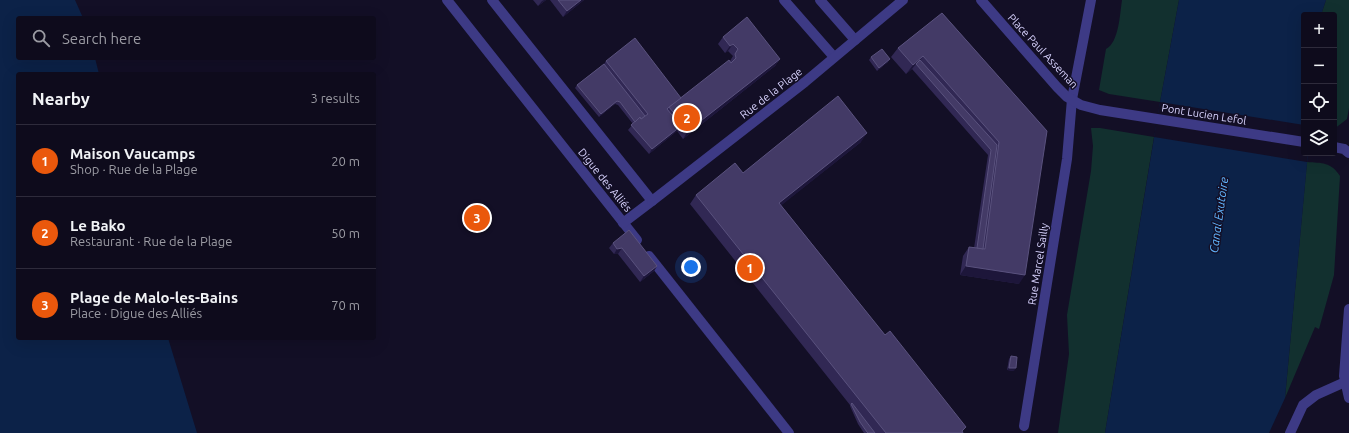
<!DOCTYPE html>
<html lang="en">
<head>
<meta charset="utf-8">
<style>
  body { margin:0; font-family:Ubuntu,sans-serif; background:#1c1929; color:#f1f3f6 }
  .controls { position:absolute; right:12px; top:12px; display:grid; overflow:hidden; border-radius:4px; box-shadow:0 4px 16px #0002 }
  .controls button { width:36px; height:36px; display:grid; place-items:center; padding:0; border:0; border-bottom:1px solid #2e2b3b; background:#0e0b1c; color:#f1f3f6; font:20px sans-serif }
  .you { position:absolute; left:691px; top:267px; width:14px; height:14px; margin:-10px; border:3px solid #fff; border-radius:50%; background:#1a73e8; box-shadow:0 0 0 6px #1a73e833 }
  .badge { display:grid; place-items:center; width:26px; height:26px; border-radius:50%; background:#ea580c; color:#fff; font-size:13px; font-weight:700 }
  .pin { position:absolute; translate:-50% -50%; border:2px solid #fff; box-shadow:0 1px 4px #0006 }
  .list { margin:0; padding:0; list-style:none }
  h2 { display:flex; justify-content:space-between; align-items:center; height:52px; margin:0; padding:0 16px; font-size:17px }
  h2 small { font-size:13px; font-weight:400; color:#9b9ba3 }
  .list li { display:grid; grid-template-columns:26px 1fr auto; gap:12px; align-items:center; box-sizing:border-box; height:72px; padding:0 16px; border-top:1px solid #2e2b3b }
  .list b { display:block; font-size:15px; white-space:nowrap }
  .list p { margin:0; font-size:13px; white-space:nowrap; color:#9b9ba3 }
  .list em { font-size:13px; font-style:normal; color:#9b9ba3 }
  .icon { flex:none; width:22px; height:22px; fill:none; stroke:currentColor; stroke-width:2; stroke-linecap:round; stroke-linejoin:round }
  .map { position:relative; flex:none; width:1349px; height:433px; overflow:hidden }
  .search { position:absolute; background:#0e0b1c; box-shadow:0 4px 16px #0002; left:16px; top:16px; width:360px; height:44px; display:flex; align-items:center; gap:10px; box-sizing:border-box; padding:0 14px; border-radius:4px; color:#9b9ba3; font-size:15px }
  .panel { position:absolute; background:#0e0b1c; box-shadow:0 4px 16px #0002; left:16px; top:72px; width:360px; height:268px; border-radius:4px }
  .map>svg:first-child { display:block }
</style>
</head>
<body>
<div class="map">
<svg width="1349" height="433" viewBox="0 0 1349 433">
  <rect width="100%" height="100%" fill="#130f26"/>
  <g fill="#12302f">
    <path d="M1122 0H1179L1160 102 1109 94 1099 90 1106 49C1119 43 1120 13 1122 0Z"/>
    <path d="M1326 0H1349V108L1347 119 1334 129V15H1321Z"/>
    <path d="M1091 128H1100L1154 137 1105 433H1058L1069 354 1067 315 1091 171 1093 146Z"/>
    <path d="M1307 162C1322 163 1331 162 1340 176L1334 275 1319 329 1315 327 1285 398Z"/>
  </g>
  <g fill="#0c2248">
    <path d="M0 0H75L83 18H18V58H95L99 74H18V338H168L197 433H0Z"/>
    <path d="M1179 0H1326L1321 15H1304V153H1308L1285 398 1269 433H1105L1160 102Z"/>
  </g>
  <path fill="#130f26" d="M1160 102 1304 125V153H1308L1307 162 1154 137Z"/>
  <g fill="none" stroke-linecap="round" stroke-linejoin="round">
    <path stroke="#3d3a85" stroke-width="10" d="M1072 99 1091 0"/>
    <g stroke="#3d3a85" stroke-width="10">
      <path d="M447 0 637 240"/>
      <path d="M492 0 652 201 623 223"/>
      <path d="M649 256 789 433"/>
    </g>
    <g stroke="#3d3a85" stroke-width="10">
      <path d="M784 0 834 57"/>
      <path d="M820 0 855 40"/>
      <path d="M652 201 805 82 903 0"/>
      <path d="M1024 426 1067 159 1072 99"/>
      <path d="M1290 433 1303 405 1316 395 1345 382"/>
    </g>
    <g stroke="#3d3a85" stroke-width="10">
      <path d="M981 0 1057 87 1067 97 1081 105 1100 110 1304 142"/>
      <path d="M1334 147 1344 149 1349 153"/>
      <path d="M1349 309 1344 376 1349 398"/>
    </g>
  </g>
  <g fill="#312854">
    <path d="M533 0H546L538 6Z"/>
    <path d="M550 0H584L563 17Z"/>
    <path d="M942 13 1047 131 1019 284 960 275 963 256 969 247 974 248 988 155 912 69 906 74 891 57 898 48Z"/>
    <path d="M723 37 780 59 775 66 683 139 677 131 649 154 628 130 633 124 618 105 615 104 599 117 575 88 577 85 604 64 606 61 681 98 731 63 730 61 733 56 728 51 725 53 718 44Z"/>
    <path d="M871 57 888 62 877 71 869 60Z"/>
    <path d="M861 142 781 205 963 433H864L858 424 850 406V405L690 204 696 195 743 173Z"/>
    <path d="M613 243 657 266 654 271 640 282 618 254H614L609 248Z"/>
    <path d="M1011 356 1014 371 1007 370 1009 359Z"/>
  </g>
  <g fill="#1d163a">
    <path d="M544 0H546L538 6 542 1Z"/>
    <path d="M581 0H584L563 17 567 11Z"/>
    <path d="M733 44 728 51 725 53 730 46Z"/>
    <path d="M923 56 917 65 916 64 912 69 906 74 913 65Z"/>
    <path d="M780 59 775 66 683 139 688 131Z"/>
    <path d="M890 59 888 62 877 71 879 68Z"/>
    <path d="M617 101 615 104 599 117 601 114Z"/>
    <path d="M681 126 677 131 649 154 652 149Z"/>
    <path d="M867 133 861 142 773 212 779 203Z"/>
    <path d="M622 248 618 254H614L617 249Z"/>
    <path d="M657 266 654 271 640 282 644 276Z"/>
    <path d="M966 266 1025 275 1019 284 960 275Z"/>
    <path d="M1009 368H1016L1014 371 1007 370Z"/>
  </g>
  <g fill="#433a66" stroke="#5a527e">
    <path d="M558 0H581L567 11Z"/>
    <path d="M942 13 1047 131 1025 275 966 266 969 247 985 249 999 142 923 56 913 65 898 48Z"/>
    <path d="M747 17 780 59 688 131 669 107 729 60 731 63 736 58 735 54 738 49 733 44 730 46 723 37Z"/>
    <path d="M635 38 681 98 669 107 667 109 681 126 652 149 631 125 640 117 641 119 648 114 606 61Z"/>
    <path d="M882 49 890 59 879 68 871 57Z"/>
    <path d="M920 60 997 145 983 249 977 248 991 150 916 64Z"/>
    <path d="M604 64 645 116 641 119 640 117 635 122 620 102 617 101 601 114 577 85Z"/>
    <path d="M838 96 867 133 779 203 885 335 890 331 966 427 962 431 963 433H886L696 195 735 163 743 173Z"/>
    <path d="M629 230 657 266 644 276 622 248 617 249 613 243Z"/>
    <path d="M1011 356 1017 357 1016 368H1009Z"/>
    <path d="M852 403 875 433H868L867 432 860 422 851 404Z"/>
  </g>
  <g text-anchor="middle" stroke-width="3" stroke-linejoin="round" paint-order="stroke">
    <g font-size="11" fill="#d9d4ff" stroke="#130f26">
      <text transform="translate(1043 51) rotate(47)" y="4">Place Paul Asseman</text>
      <text transform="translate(771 93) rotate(-38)" y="4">Rue de la Plage</text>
      <text transform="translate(1204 114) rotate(9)" y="4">Pont Lucien Lefol</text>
      <text transform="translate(605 180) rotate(51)" y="4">Digue des Alliés</text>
      <text transform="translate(1038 264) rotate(-81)" y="4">Rue Marcel Sailly</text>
    </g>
    <g font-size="12" font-style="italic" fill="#62b6ff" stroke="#130f26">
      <text transform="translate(1219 215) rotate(-82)" y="4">Canal Exutoire</text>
    </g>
  </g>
</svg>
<div class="controls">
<button>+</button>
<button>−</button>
<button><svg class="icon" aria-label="locate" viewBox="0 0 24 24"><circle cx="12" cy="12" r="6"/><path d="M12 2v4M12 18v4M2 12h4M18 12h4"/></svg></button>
<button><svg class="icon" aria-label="layers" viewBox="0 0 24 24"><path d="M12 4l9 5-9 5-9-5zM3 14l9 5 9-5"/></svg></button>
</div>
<div class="you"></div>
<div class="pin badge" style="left:750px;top:268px">1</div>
<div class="pin badge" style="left:687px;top:118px">2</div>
<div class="pin badge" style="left:477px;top:218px">3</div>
<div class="search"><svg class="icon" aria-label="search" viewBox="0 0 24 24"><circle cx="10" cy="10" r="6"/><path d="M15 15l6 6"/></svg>Search here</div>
<section class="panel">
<h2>Nearby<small>3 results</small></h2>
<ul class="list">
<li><span class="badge">1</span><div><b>Maison Vaucamps</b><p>Shop · Rue de la Plage</p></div><em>20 m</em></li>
<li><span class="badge">2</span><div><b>Le Bako</b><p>Restaurant · Rue de la Plage</p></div><em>50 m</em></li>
<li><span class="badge">3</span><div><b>Plage de Malo-les-Bains</b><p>Place · Digue des Alliés</p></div><em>70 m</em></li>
</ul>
</section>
</div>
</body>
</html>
